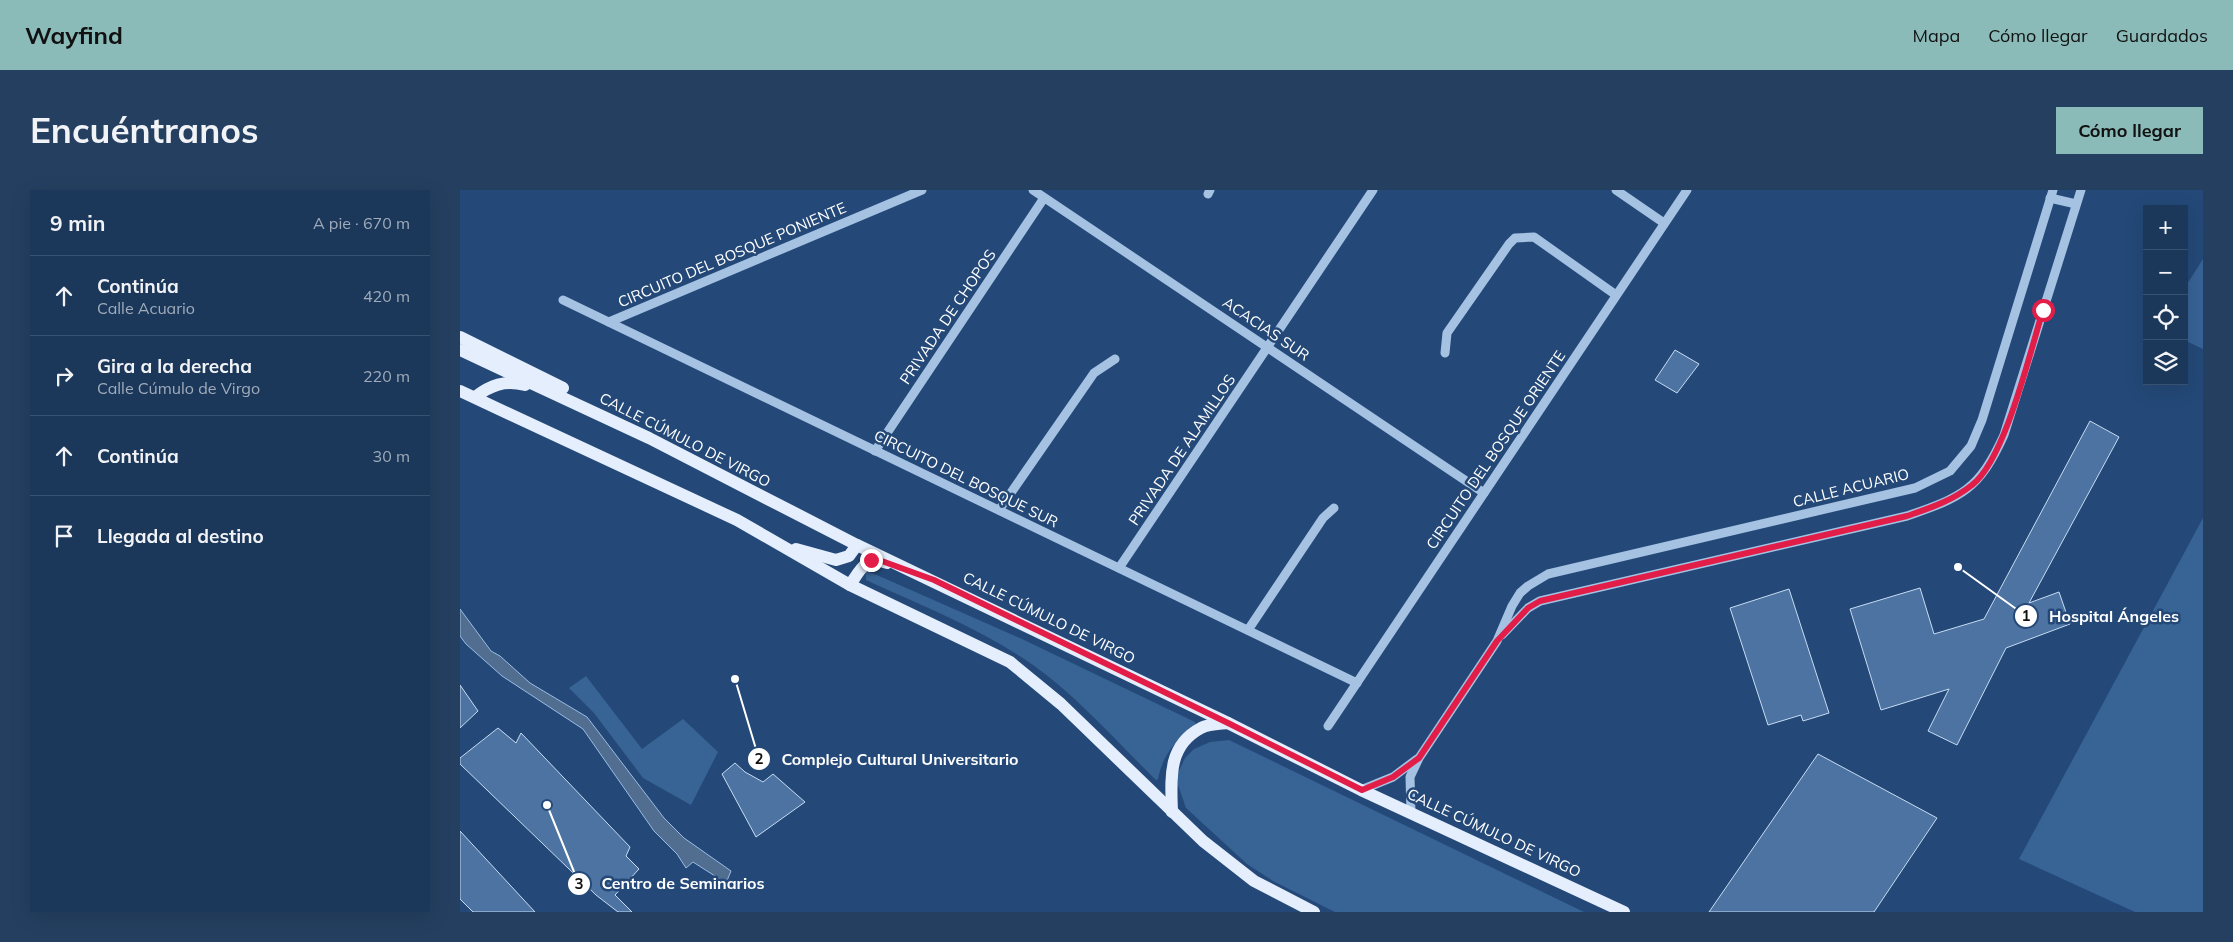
<!DOCTYPE html>
<html lang="es">
<head>
<meta charset="utf-8">
<style>
  body { margin:0; font-family:Mulish,sans-serif; background:#243f60; color:#f1f3f6 }
  .controls { position:absolute; right:15px; top:15px; display:grid; overflow:hidden; border-radius:0px; box-shadow:0 5px 20px #0002 }
  .controls button { width:45px; height:45px; display:grid; place-items:center; padding:0; border:0; border-bottom:1px solid #395170; background:#1b375a; color:#f1f3f6; font:25px sans-serif }
  .stop { position:absolute; width:15px; height:15px; margin:-11px; border:4px solid #e11d48; border-radius:50%; background:#fff }
  .stop.end { background:#e11d48; border-color:#fff; box-shadow:0 1px 5px #0008 }
  .list { margin:0; padding:0; list-style:none }
  h2 { display:flex; justify-content:space-between; align-items:center; height:65px; margin:0; padding:0 20px; font-size:21px }
  h2 small { font-size:16px; font-weight:400; color:#a0acbb }
  .list li { display:grid; grid-template-columns:32px 1fr auto; gap:15px; align-items:center; box-sizing:border-box; height:80px; padding:0 20px; border-top:1px solid #395170 }
  .list b { display:block; font-size:19px; white-space:nowrap }
  .list p { margin:0; font-size:16px; white-space:nowrap; color:#a0acbb }
  .list em { font-size:16px; font-style:normal; color:#a0acbb }
  .icon { flex:none; width:28px; height:28px; fill:none; stroke:currentColor; stroke-width:2; stroke-linecap:round; stroke-linejoin:round }
  .map { position:relative; flex:none; width:1743px; height:722px; overflow:hidden; border-radius:0px }
  header { display:flex; align-items:center; gap:30px; box-sizing:border-box; height:70px; padding:0 25px; background:#8bbbb9; color:#111 }
  header strong { font-size:24px }
  nav { display:flex; gap:28px; margin-inline-start:auto; font-size:18px }
  .intro { display:flex; align-items:center; justify-content:space-between; box-sizing:border-box; height:120px; padding:0 30px }
  h1 { margin:0; font-size:35px }
  .button { padding:12px 22px; border-radius:0px; background:#8bbbb9; color:#111; font-size:18px; font-weight:700 }
  main { display:flex; gap:30px; padding:0 30px }
  aside { flex:1; background:#1b375a; border-radius:0px; box-shadow:0 5px 20px #0002 }
  .map>svg:first-child { display:block }
</style>
</head>
<body>
<header>
<strong>Wayfind</strong>
<nav><a>Mapa</a><a>Cómo llegar</a><a>Guardados</a></nav>
</header>
<div class="intro"><h1>Encuéntranos</h1><a class="button">Cómo llegar</a></div>
<main>
<aside>
<h2>9 min<small>A pie · 670 m</small></h2>
<ul class="list">
<li><svg class="icon" aria-label="ahead" viewBox="0 0 24 24"><path d="M12 20V5M6 11l6-6 6 6"/></svg><div><b>Continúa</b><p>Calle Acuario</p></div><em>420 m</em></li>
<li><svg class="icon" aria-label="right" viewBox="0 0 24 24"><path d="M7 20v-9h11M14 6l5 5-5 5"/></svg><div><b>Gira a la derecha</b><p>Calle Cúmulo de Virgo</p></div><em>220 m</em></li>
<li><svg class="icon" aria-label="ahead" viewBox="0 0 24 24"><path d="M12 20V5M6 11l6-6 6 6"/></svg><div><b>Continúa</b></div><em>30 m</em></li>
<li><svg class="icon" aria-label="arrive" viewBox="0 0 24 24"><path d="M6 21V4h12l-3 4 3 4H6"/></svg><div><b>Llegada al destino</b></div></li>
</ul>
</aside>
<div class="map">
<svg width="1743" height="722" viewBox="0 0 1743 722">
  <rect width="100%" height="100%" fill="#244978"/>
  <g fill="#376395">
    <path d="M1743 69V159L1724 150V99Z"/>
    <path d="M1743 328V722H1675L1559 669Z"/>
    <path d="M406 382H410L562 449 735 532 736 535C715 551 703 564 698 589L696 590C656 551 618 507 573 475 522 439 462 416 406 390Z"/>
    <path d="M126 486 182 559 223 529 258 562 231 615 183 588 134 523 109 498Z"/>
    <path d="M769 550 1124 722H875L813 691 787 674 726 618 718 595V583L725 568 734 559 750 552Z"/>
  </g>
  <path fill="#516d8f" stroke="#99bde4" d="M0 419 31 461 40 466 70 493 127 527 204 628 224 648 271 681 266 693 233 672 226 678 217 664 194 641 123 539 42 486 6 454 0 446Z"/>
  <g fill="#4c73a1" stroke="#c7dcf3">
    <path d="M1215 160 1239 174 1217 203 1195 190Z"/>
    <path d="M1630 231 1659 247 1569 413 1599 402 1610 434 1546 458 1497 555 1468 541 1489 499 1421 520 1390 419 1460 398 1474 444 1524 429Z"/>
    <path d="M1329 399 1369 523 1343 531 1341 525 1308 535 1270 418Z"/>
    <path d="M0 495 18 521 0 538Z"/>
    <path d="M38 538 56 553 61 543 170 657 166 666 179 679 155 705 172 722H158L136 705 0 574V568Z"/>
    <path d="M1358 564 1477 628 1414 722H1249Z"/>
    <path d="M275 573 285 582 303 592 313 584 345 612 296 647 262 584Z"/>
    <path d="M0 641 75 722H13L0 709Z"/>
  </g>
  <g fill="none" stroke-linecap="round" stroke-linejoin="round">
    <g stroke="#a5c2e3" stroke-width="9">
      <path d="M573 0 1024 303"/>
      <path d="M1156 0 1204 33"/>
      <path d="M748 4 750 0"/>
      <path d="M1590 8 1616 14"/>
      <path d="M103 110 897 493"/>
      <path d="M149 132 462 0"/>
      <path d="M985 163 987 143 1049 54 1055 48 1074 47 1156 105"/>
      <path d="M415 261 584 8"/>
      <path d="M539 320 634 183 655 169"/>
      <path d="M659 378 913 0"/>
      <path d="M788 440 863 328 874 318"/>
      <path d="M1042 445 1068 418 1080 411 1447 326C1502 307 1519 300 1544 245L1621 0"/>
      <path d="M868 536 1227 0"/>
      <path d="M901 600 933 587 957 569"/>
      <path d="M951 623 950 587 959 568 1037 451 1052 416 1060 403 1068 396 1088 384 1455 298 1490 281 1511 256 1522 230 1593 0"/>
    </g>
    <g stroke="#e4eefc" stroke-width="12">
      <path d="M0 147 103 198"/>
      <path d="M0 160 189 248 397 355 768 533 901 600 1164 722"/>
      <path d="M0 201 277 330 390 395 550 472 601 514 743 651 794 691 854 722"/>
      <path d="M15 207C31 195 44 190 65 195"/>
      <path d="M336 359 376 370 389 366 397 355"/>
      <path d="M390 395C400 380 406 365 427 373"/>
      <path d="M712 622C711 589 707 556 741 538 748 534 760 534 768 533"/>
    </g>
  </g>
  <g fill="none" stroke-linecap="round" stroke-linejoin="round">
    <path stroke="#e11d48" stroke-width="6" d="M411 370H419L474 390 768 533 902 600 933 587 959 568 1037 451 1068 418 1080 411 1447 326C1470 318 1492 311 1512 295 1545 270 1570 162 1583 120"/>
  </g>
  <g text-anchor="middle" stroke-width="5" stroke-linejoin="round" paint-order="stroke">
    <g font-size="15" fill="#fff" stroke="#244978">
      <text transform="translate(272 65) rotate(-23)" y="5">CIRCUITO DEL BOSQUE PONIENTE</text>
      <text transform="translate(488 127) rotate(-56)" y="5">PRIVADA DE CHOPOS</text>
      <text transform="translate(806 139) rotate(34)" y="5">ACACIAS SUR</text>
      <text transform="translate(225 250) rotate(27)" y="5">CALLE CÚMULO DE VIRGO</text>
      <text transform="translate(722 260) rotate(-56)" y="5">PRIVADA DE ALAMILLOS</text>
      <text transform="translate(1036 260) rotate(-56)" y="5">CIRCUITO DEL BOSQUE ORIENTE</text>
      <text transform="translate(506 289) rotate(26)" y="5">CIRCUITO DEL BOSQUE SUR</text>
      <text transform="translate(1391 298) rotate(-14)" y="5">CALLE ACUARIO</text>
      <text transform="translate(589 428) rotate(26)" y="5">CALLE CÚMULO DE VIRGO</text>
      <text transform="translate(1034 643) rotate(25)" y="5">CALLE CÚMULO DE VIRGO</text>
    </g>
  </g>
  <path fill="none" stroke="#fff" stroke-width="2" d="M1498 377L1566 426M275 489L299 569M87 615L119 694"/>
  <g fill="#fff" stroke="#244978" stroke-width="2">
    <circle cx="1498" cy="377" r="5"/>
    <circle cx="275" cy="489" r="5"/>
    <circle cx="87" cy="615" r="5"/>
    <circle cx="1566" cy="426" r="12"/>
    <circle cx="299" cy="569" r="12"/>
    <circle cx="119" cy="694" r="12"/>
  </g>
  <g font-size="15" text-anchor="middle" font-weight="bold" fill="#111">
    <text x="1566" y="431">1</text>
    <text x="299" y="574">2</text>
    <text x="119" y="699">3</text>
  </g>
  <g font-size="16" text-anchor="middle" font-weight="bold" fill="#fff" stroke="#244978" stroke-width="5" stroke-linejoin="round" paint-order="stroke">
    <text x="1654" y="432">Hospital Ángeles</text>
    <text x="440" y="575">Complejo Cultural Universitario</text>
    <text x="223" y="699">Centro de Seminarios</text>
  </g>
</svg>
<div class="controls">
<button>+</button>
<button>−</button>
<button><svg class="icon" aria-label="locate" viewBox="0 0 24 24"><circle cx="12" cy="12" r="6"/><path d="M12 2v4M12 18v4M2 12h4M18 12h4"/></svg></button>
<button><svg class="icon" aria-label="layers" viewBox="0 0 24 24"><path d="M12 4l9 5-9 5-9-5zM3 14l9 5 9-5"/></svg></button>
</div>
<div class="stop" style="left:1583px;top:120px"></div>
<div class="stop end" style="left:411px;top:370px"></div>
</div>
</main>
</body>
</html>
